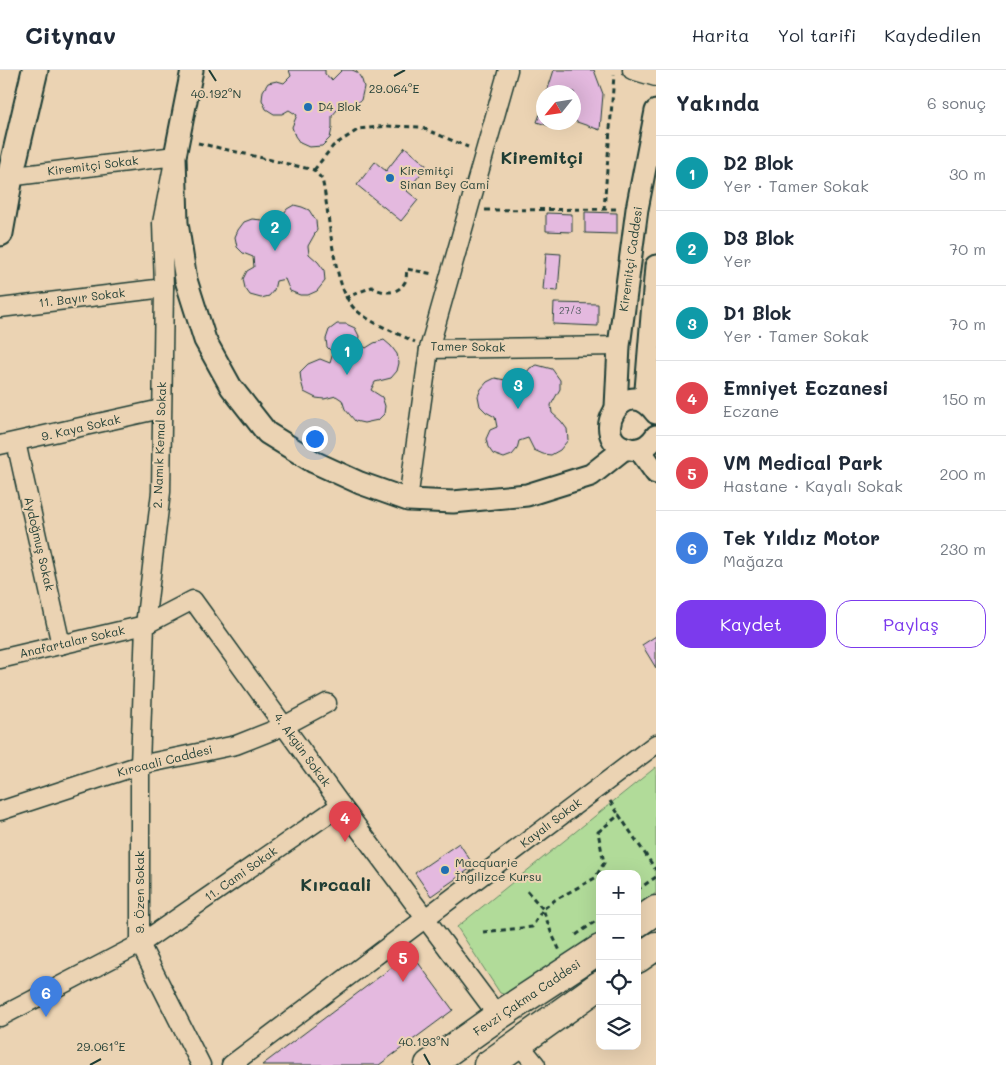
<!DOCTYPE html>
<html lang="tr">
<head>
<meta charset="utf-8">
<style>
  body { margin:0; font-family:Mali,sans-serif; background:#f2f2f3; color:#1f2937 }
  .controls { position:absolute; right:15px; bottom:15px; display:grid; overflow:hidden; border-radius:10px; box-shadow:0 5px 20px #0002 }
  .controls button { width:45px; height:45px; display:grid; place-items:center; padding:0; border:0; border-bottom:1px solid #e0e1e3; background:#fff; color:#1f2937; font:25px sans-serif }
  .compass { position:absolute; left:536px; top:15px; width:45px; height:45px; border-radius:50%; background:#fff; box-shadow:0 5px 20px #0002; rotate:240deg }
  .you { position:absolute; left:314px; top:368px; width:18px; height:18px; margin:-12px; border:4px solid #fff; border-radius:50%; background:#1a73e8; box-shadow:0 0 0 8px #1a73e833 }
  .badge { display:grid; place-items:center; width:32px; height:32px; border-radius:50%; background:#7c3aed; color:#fff; font-size:16px; font-weight:700 }
  .pin { position:absolute; translate:-50% -41px; filter:drop-shadow(0 1px 2px #0008) }
  .pin::after { content:''; position:absolute; top:26px; width:18px; height:15px; background:inherit; clip-path:polygon(0 0,100% 0,50% 100%) }
  .list { margin:0; padding:0; list-style:none }
  h2 { display:flex; justify-content:space-between; align-items:center; height:65px; margin:0; padding:0 20px; font-size:21px }
  h2 small { font-size:16px; font-weight:400; color:#747a83 }
  .list li { display:grid; grid-template-columns:32px 1fr auto; gap:15px; align-items:center; box-sizing:border-box; height:75px; padding:0 20px; border-top:1px solid #e0e1e3 }
  .list b { display:block; font-size:19px; white-space:nowrap }
  .list p { margin:0; font-size:16px; white-space:nowrap; color:#747a83 }
  .list em { font-size:16px; font-style:normal; color:#747a83 }
  .actions { display:flex; gap:10px; padding:15px 20px }
  .actions a { flex:1; padding:11px 0; border:1px solid #7c3aed; border-radius:15px; text-align:center; font-size:18px; color:#7c3aed }
  .actions .main { background:#7c3aed; color:#fff }
  .icon { flex:none; width:28px; height:28px; fill:none; stroke:currentColor; stroke-width:2; stroke-linecap:round; stroke-linejoin:round }
  .map { position:relative; flex:none; width:656px; height:995px; overflow:hidden }
  header { display:flex; align-items:center; gap:30px; box-sizing:border-box; height:70px; padding:0 25px; background:#fff; border-bottom:1px solid #e0e1e3 }
  header strong { font-size:24px }
  nav { display:flex; gap:28px; margin-inline-start:auto; font-size:18px }
  main { display:flex }
  aside { flex:1; background:#fff }
  .map>svg:first-child { display:block }
</style>
</head>
<body>
<header>
<strong>Citynav</strong>
<nav><a>Harita</a><a>Yol tarifi</a><a>Kaydedilen</a></nav>
</header>
<main>
<div class="map">
<svg width="656" height="995" viewBox="0 0 656 995">
  <rect width="100%" height="100%" fill="#ebd3b3"/>
  <filter id="ink" filterUnits="userSpaceOnUse"><feTurbulence type="fractalNoise" baseFrequency=".02" numOctaves="2"/><feDisplacementMap in="SourceGraphic" scale="10" xChannelSelector="R" yChannelSelector="G"/><feConvolveMatrix kernelMatrix="1 2 1 2 8 2 1 2 1" color-interpolation-filters="sRGB"/></filter>
  <g filter="url(#ink)">
    <path fill="#b1db99" stroke="#688c66" d="M656 697V823L637 836V804H600V862L510 926 500 923 457 857Z"/>
    <g fill="#e4b9df" stroke="#1f3d34">
      <path d="M289 0H325V4L332 10 342 0H352L357 2 362 10 364 17 361 30 355 35 337 40 332 46V58L330 68 322 76 309 77 300 73 295 66 292 57 297 45 289 40 282 44H274L266 39 262 30 263 21 268 13 277 11 284 13 291 6Z"/>
      <path d="M554 0H594L603 24 600 60 574 51V22H547Z"/>
      <path d="M544 33V52H564L562 60 537 52Z"/>
      <path d="M405 77 427 96 407 121 418 130 401 151 357 115 375 92 386 101Z"/>
      <path d="M294 135 302 137 309 140 316 151 317 160 308 176 309 184 318 192 324 200 325 211 317 221 308 225H300L290 221 285 209 276 211 274 220 269 226 261 228 250 225 245 218 243 209 247 201 254 197 253 187 243 183 237 177 235 167 238 160 244 152 252 149 262 150 274 161 283 159 282 146 287 139Z"/>
      <path d="M585 142 617 143V164L585 163Z"/>
      <path d="M546 143 572 144V162L546 161Z"/>
      <path d="M546 183 561 184 558 221 543 220Z"/>
      <path d="M554 233 598 234V256L553 254Z"/>
      <path d="M337 254H346L355 258 359 266 358 273 366 278 374 273 384 270 391 276 397 284 399 293 397 301 391 308 375 312 371 320 382 327 385 336 384 344 378 350 364 353 355 351 345 339 342 330 336 326 324 329 316 328 304 322 301 311 300 302 308 294 320 289 330 293 333 283 327 277 326 269 329 260Z"/>
      <path d="M537 295 552 299 560 310V319L551 335 552 343 561 351 567 359 568 370 560 380 551 385 543 384 534 380 528 368 519 371 517 379 512 385 504 388 493 384 488 377 486 369 490 360 497 357 495 347 486 342 480 336 478 326 481 319 487 312 495 308 505 310 517 320 526 318 525 305 530 298Z"/>
      <path d="M656 566V598L642 575Z"/>
      <path d="M459 773 474 796 431 826 415 803Z"/>
      <path d="M411 883 453 940 379 995H262Z"/>
    </g>
    <g fill="none" stroke-linecap="round" stroke-linejoin="round">
      <defs>
        <g id="minor">
          <path d="M632 0 656 7"/>
          <path d="M0 108 175 86 162 153 164 218 161 422 145 555 140 695V874L201 995"/>
          <path d="M0 238 164 218"/>
          <path d="M429 279 619 276"/>
          <path d="M16 372 61 575"/>
          <path d="M0 375 161 339"/>
          <path d="M408 430 429 279 508 0"/>
          <path d="M0 589 145 555 193 530 341 735 498 946"/>
          <path d="M0 741 140 695 236 675 284 656 327 633"/>
          <path d="M0 947 140 874 341 735"/>
          <path d="M518 973 536 995"/>
          <path d="M231 995 656 674"/>
        </g>
        <g id="tertiary">
          <path d="M192 0 175 86 177 153 186 210 205 270 231 317 267 363 314 392 360 413 408 430 453 432 527 425 591 405 625 378"/>
          <path d="M645 332 656 196"/>
          <path d="M616 337 619 276 637 139 656 41"/>
          <path d="M656 343C624 299 585 372 630 379 641 381 650 375 656 366"/>
          <path d="M639 379 656 403"/>
        </g>
        <path id="secondary" d="M0 163 10 107 35 0"/>
        <g id="primary">
          <path d="M637 853 656 840"/>
          <path d="M637 889 656 876"/>
          <path d="M429 995 498 946 600 879"/>
          <path d="M488 995 600 915"/>
        </g>
      </defs>
      <use href="#minor" stroke="#1f3d34" stroke-width="21"/>
      <use href="#tertiary" stroke="#1f3d34" stroke-width="25"/>
      <use href="#secondary" stroke="#1f3d34" stroke-width="29"/>
      <use href="#primary" stroke="#1f3d34" stroke-width="31"/>
      <g stroke="#1f3d34" stroke-width="3" stroke-dasharray="5 4" stroke-linecap="butt">
        <path d="M198 73 314 100 322 109C330 142 332 221 357 241 371 253 397 263 415 272"/>
        <path d="M314 100 333 76 359 59 388 56 420 57 468 77"/>
        <path d="M485 140 619 139"/>
        <path d="M604 140 614 5"/>
        <path d="M345 228 372 217C383 224 398 225 405 212 407 208 406 203 407 199L433 204"/>
        <path d="M610 731 619 745"/>
        <path d="M637 820 656 807"/>
        <path d="M527 821 543 839 551 862 560 881"/>
        <path d="M483 862 532 857 543 839 555 830 595 808 604 793 598 762 619 745 656 800"/>
        <path d="M576 865 600 848"/>
      </g>
      <use href="#minor" stroke="#ebd3b3" stroke-width="18"/>
      <use href="#tertiary" stroke="#ebd3b3" stroke-width="21"/>
      <use href="#secondary" stroke="#ebd3b3" stroke-width="25"/>
      <use href="#primary" stroke="#ebd3b3" stroke-width="28"/>
    </g>
  </g>
  <path fill="none" stroke="#1f3d34" stroke-width="2" d="M209 0 216 11M394 6 405 0M424 984 430 995M90 995 101 989"/>
  <g fill="#1f6fb2" stroke="#ebd3b3" stroke-width="2">
    <circle cx="308" cy="37" r="5"/>
    <circle cx="390" cy="108" r="5"/>
    <circle cx="445" cy="800" r="5"/>
  </g>
  <g text-anchor="middle" stroke-width="4" stroke-linejoin="round" paint-order="stroke">
    <g font-size="10" fill="#505c5f">
      <text x="570" y="244">27/3</text>
    </g>
    <g font-size="12" fill="#1f3d34" stroke="#ebd3b3" text-anchor="start">
      <text x="318" y="41">D4 Blok</text>
      <text x="400" y="105">Kiremitçi<tspan x="400" dy="14">Sinan Bey Cami</tspan></text>
      <text x="455" y="797">Macquarie<tspan x="455" dy="14">İngilizce Kursu</tspan></text>
    </g>
    <g font-size="12" fill="#1f3d34" stroke="#ebd3b3">
      <text transform="translate(93 96) rotate(-7)" y="4">Kiremitçi Sokak</text>
      <text transform="translate(631 189) rotate(-82)" y="4">Kiremitçi Caddesi</text>
      <text transform="translate(82 228) rotate(-7)" y="4">11. Bayır Sokak</text>
      <text transform="translate(468 277) rotate(1)" y="4">Tamer Sokak</text>
      <text transform="translate(81 358) rotate(-13)" y="4">9. Kaya Sokak</text>
      <text transform="translate(160 375) rotate(-88)" y="4">2. Namık Kemal Sokak</text>
      <text transform="translate(39 474) rotate(77)" y="4">Aydoğmuş Sokak</text>
      <text transform="translate(72 572) rotate(-13)" y="4">Anafartalar Sokak</text>
      <text transform="translate(302 680) rotate(54)" y="4">4. Akgün Sokak</text>
      <text transform="translate(165 691) rotate(-14)" y="4">Kırcaali Caddesi</text>
      <text transform="translate(551 753) rotate(-37)" y="4">Kayalı Sokak</text>
      <text transform="translate(241 804) rotate(-35)" y="4">11. Cami Sokak</text>
      <text transform="translate(140 822) rotate(-90)" y="4">9. Özen Sokak</text>
      <text transform="translate(527 928) rotate(-34)" y="4">Fevzi Çakma Caddesi</text>
    </g>
    <g font-size="18" font-weight="bold" fill="#1f3d34" stroke="#ebd3b3">
      <text x="542" y="94">Kiremitçi</text>
      <text x="336" y="821">Kırcaali</text>
    </g>
  </g>
  <g font-size="12" text-anchor="middle" fill="#1f3d34" stroke="#ebd3b3" stroke-width="4" stroke-linejoin="round" paint-order="stroke">
    <text x="394" y="23">29.064°E</text>
    <text x="216" y="28">40.192°N</text>
    <text x="424" y="976">40.193°N</text>
    <text x="101" y="981">29.061°E</text>
  </g>
</svg>
<div class="controls">
<button>+</button>
<button>−</button>
<button><svg class="icon" aria-label="locate" viewBox="0 0 24 24"><circle cx="12" cy="12" r="6"/><path d="M12 2v4M12 18v4M2 12h4M18 12h4"/></svg></button>
<button><svg class="icon" aria-label="layers" viewBox="0 0 24 24"><path d="M12 4l9 5-9 5-9-5zM3 14l9 5 9-5"/></svg></button>
</div>
<svg class="compass" viewBox="-18 -18 36 36"><path d="M0-13l5 13h-10z" fill="#e53935"/><path d="M0 13l5-13h-10z" fill="#747a83"/></svg>
<div class="you"></div>
<div class="pin badge" style="left:347px;top:305px;background:#0f9aa8">1</div>
<div class="pin badge" style="left:275px;top:181px;background:#0f9aa8">2</div>
<div class="pin badge" style="left:518px;top:339px;background:#0f9aa8">3</div>
<div class="pin badge" style="left:345px;top:772px;background:#e0444e">4</div>
<div class="pin badge" style="left:403px;top:912px;background:#e0444e">5</div>
<div class="pin badge" style="left:46px;top:947px;background:#3f7fe0">6</div>
</div>
<aside>
<h2>Yakında<small>6 sonuç</small></h2>
<ul class="list">
<li><span class="badge" style="background:#0f9aa8">1</span><div><b>D2 Blok</b><p>Yer · Tamer Sokak</p></div><em>30 m</em></li>
<li><span class="badge" style="background:#0f9aa8">2</span><div><b>D3 Blok</b><p>Yer</p></div><em>70 m</em></li>
<li><span class="badge" style="background:#0f9aa8">3</span><div><b>D1 Blok</b><p>Yer · Tamer Sokak</p></div><em>70 m</em></li>
<li><span class="badge" style="background:#e0444e">4</span><div><b>Emniyet Eczanesi</b><p>Eczane</p></div><em>150 m</em></li>
<li><span class="badge" style="background:#e0444e">5</span><div><b>VM Medical Park</b><p>Hastane · Kayalı Sokak</p></div><em>200 m</em></li>
<li><span class="badge" style="background:#3f7fe0">6</span><div><b>Tek Yıldız Motor</b><p>Mağaza</p></div><em>230 m</em></li>
</ul>
<div class="actions"><a class="main">Kaydet</a><a>Paylaş</a></div>
</aside>
</main>
</body>
</html>
